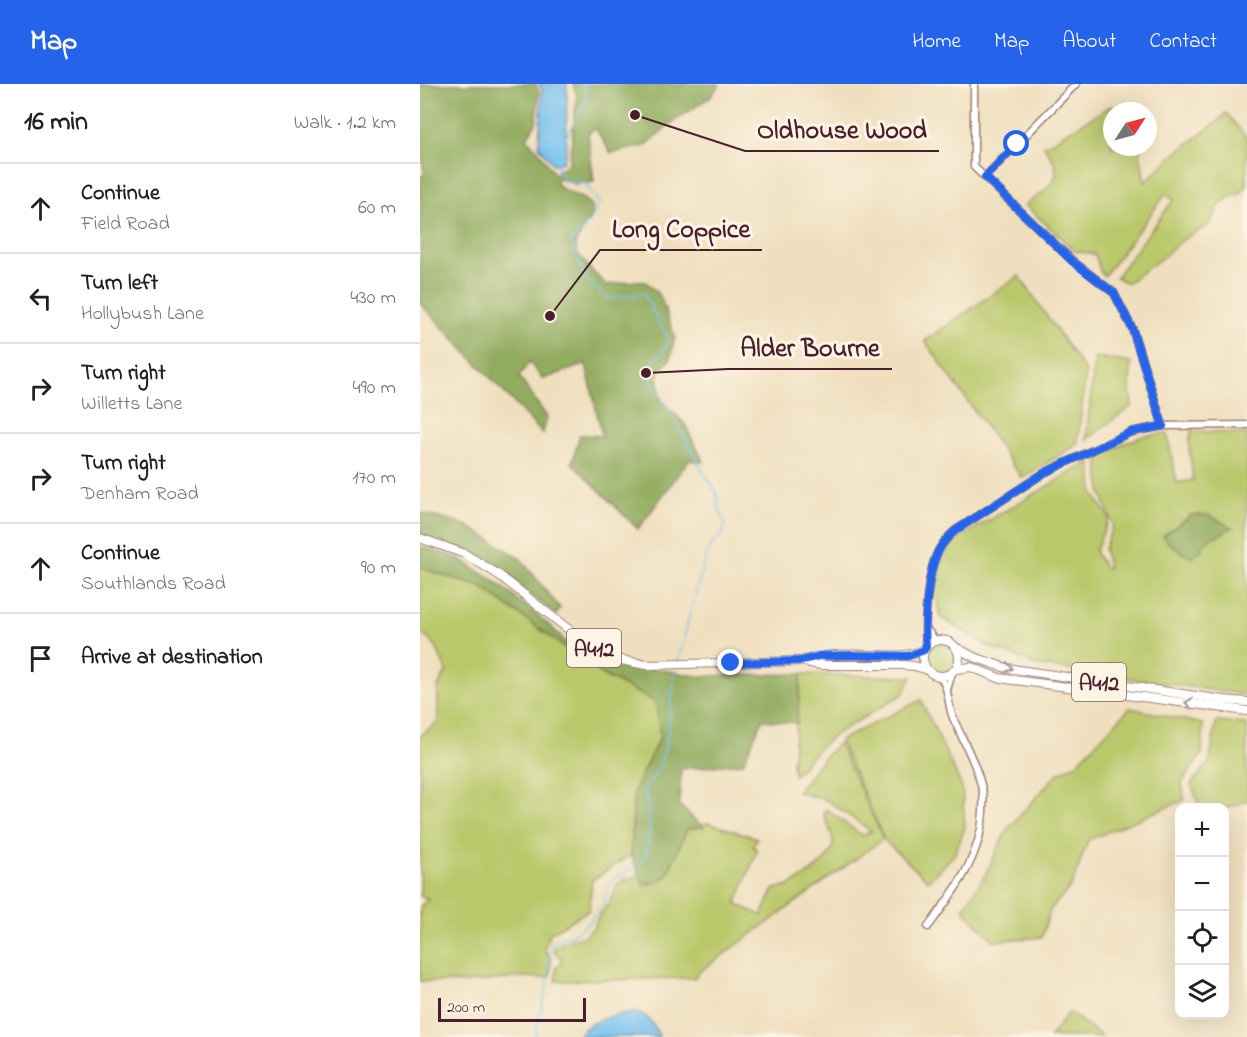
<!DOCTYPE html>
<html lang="en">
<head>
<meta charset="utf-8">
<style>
  body { margin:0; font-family:"Indie Flower",sans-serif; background:#f6f6f6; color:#202124 }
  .controls { position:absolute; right:18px; bottom:18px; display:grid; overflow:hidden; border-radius:12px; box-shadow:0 6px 24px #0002 }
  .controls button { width:54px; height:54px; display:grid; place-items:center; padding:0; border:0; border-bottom:2px solid #e0e0e0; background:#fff; color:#202124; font:30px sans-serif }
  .compass { position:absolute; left:683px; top:18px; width:54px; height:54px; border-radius:50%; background:#fff; box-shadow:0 6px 24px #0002; rotate:54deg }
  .scale { position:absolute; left:18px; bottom:15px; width:148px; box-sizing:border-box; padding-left:6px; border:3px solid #4a1f2b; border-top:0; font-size:16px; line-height:21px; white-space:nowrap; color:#4a1f2b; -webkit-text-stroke:4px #fcf5e5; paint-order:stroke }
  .stop { position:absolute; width:18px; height:18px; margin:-14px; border:4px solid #2563eb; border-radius:50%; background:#fff }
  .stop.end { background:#2563eb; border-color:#fff; box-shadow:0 2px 6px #0008 }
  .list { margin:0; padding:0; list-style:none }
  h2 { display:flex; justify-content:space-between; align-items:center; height:78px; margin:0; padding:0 24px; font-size:26px }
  h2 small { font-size:20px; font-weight:400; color:#757577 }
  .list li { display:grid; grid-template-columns:39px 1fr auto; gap:18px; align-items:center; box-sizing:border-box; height:90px; padding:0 24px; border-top:2px solid #e0e0e0 }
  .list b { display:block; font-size:22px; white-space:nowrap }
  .list p { margin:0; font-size:20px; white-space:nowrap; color:#757577 }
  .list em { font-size:20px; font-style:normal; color:#757577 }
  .icon { flex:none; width:33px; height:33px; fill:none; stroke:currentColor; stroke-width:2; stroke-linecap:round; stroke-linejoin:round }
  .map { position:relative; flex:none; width:827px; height:953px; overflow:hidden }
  header { display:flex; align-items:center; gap:36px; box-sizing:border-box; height:84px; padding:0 30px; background:#2563eb; color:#fff }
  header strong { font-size:28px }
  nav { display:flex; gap:33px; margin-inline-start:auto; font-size:21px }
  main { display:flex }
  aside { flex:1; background:#fff }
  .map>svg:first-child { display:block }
</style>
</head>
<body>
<header>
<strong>Map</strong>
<nav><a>Home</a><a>Map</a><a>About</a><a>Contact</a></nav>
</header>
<main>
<aside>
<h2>16 min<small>Walk · 1.2 km</small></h2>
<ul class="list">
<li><svg class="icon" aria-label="ahead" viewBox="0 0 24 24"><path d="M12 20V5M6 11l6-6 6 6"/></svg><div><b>Continue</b><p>Field Road</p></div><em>60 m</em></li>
<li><svg class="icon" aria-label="left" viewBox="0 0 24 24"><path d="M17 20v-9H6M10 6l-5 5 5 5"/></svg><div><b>Turn left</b><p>Hollybush Lane</p></div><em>430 m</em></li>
<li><svg class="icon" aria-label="right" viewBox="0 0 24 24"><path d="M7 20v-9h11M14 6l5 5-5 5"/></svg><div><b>Turn right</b><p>Willetts Lane</p></div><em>490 m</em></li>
<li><svg class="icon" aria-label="right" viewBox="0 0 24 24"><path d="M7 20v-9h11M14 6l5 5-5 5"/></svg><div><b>Turn right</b><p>Denham Road</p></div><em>170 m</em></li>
<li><svg class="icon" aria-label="ahead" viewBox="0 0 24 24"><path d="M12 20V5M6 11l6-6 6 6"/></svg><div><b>Continue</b><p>Southlands Road</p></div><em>90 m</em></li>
<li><svg class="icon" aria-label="arrive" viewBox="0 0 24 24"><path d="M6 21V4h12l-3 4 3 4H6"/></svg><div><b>Arrive at destination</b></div></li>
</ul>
</aside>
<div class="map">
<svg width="827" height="953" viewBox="0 0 827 953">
  <rect width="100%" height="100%" fill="#fcf5e5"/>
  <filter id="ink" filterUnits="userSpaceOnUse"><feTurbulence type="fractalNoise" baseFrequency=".0167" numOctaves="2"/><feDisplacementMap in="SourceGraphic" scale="12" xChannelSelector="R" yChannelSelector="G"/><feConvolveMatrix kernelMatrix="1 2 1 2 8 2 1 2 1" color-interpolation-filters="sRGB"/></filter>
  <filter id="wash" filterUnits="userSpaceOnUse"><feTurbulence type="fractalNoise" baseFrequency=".008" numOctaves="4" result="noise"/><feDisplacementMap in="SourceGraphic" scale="24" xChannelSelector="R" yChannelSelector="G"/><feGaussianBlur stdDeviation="1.35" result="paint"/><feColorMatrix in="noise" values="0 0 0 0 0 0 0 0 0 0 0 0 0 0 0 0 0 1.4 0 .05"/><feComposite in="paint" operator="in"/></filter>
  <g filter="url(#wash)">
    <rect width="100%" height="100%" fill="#efdfbe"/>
    <g fill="#b9c86a" stroke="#82744a" stroke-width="1.5" fill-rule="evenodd">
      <path d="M691 22H701L704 27H692V63H719L725 98 756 69 798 37 806 29 827 54V102L820 110 809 113 799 122 789 141 762 156 743 173 707 199 696 193 754 115 745 111 684 192C675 183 681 179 674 170L655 167 605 121C619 110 643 99 634 78 632 73 627 67 624 62Z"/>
      <path d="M599 192 666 288 657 361 602 394 505 257Z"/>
      <path d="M675 273 711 279 710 305 712 322 666 356Z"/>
      <path d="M771 347 827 350V611L609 580 608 577 567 562 520 533 514 498 523 474 533 457 671 377 673 409 689 434 675 468 684 483 688 484 684 465 693 441 681 408 678 374 705 359 723 352 747 349 757 399 773 396 769 362ZM771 431 812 444 787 456 780 467 743 452Z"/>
      <path d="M0 484 61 503 185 592 236 618 240 653 214 706 211 771 172 796 169 826 130 849 124 865 131 874 130 893 121 894 105 893 46 899 0 897V822L9 815 0 812V652L18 638V603L26 587 16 562 0 548Z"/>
      <circle cx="521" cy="574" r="14"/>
      <path d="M381 590 492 593 483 610 417 649 400 663 374 691 372 679Z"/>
      <path d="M501 616 542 703 545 744 534 771 508 797 465 757 420 656Z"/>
      <path d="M710 624 783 640 782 670 762 698 764 716 668 756 652 801 630 826 622 853 574 857 543 825 564 793 587 746 638 689 656 680Z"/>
      <path d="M796 638 827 640V717L805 724 780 723 771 700 790 677Z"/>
      <path d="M419 659 463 755 278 889 276 892 273 894 136 897V884L142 878 141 875 134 867V864L153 854 163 853 173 844 180 830 189 820 197 801 204 795 220 792 224 801 238 799 247 792 267 745 289 739 337 754 333 761 337 767 316 820 342 832 354 805C359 804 364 804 369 802 382 795 412 776 413 760 414 750 406 738 403 728L406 725 443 752 451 747 406 716 377 708 406 671Z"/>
      <path d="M649 928 683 953H630Z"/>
    </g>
    <g fill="#92ac5e" stroke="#6e6644" stroke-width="1.5">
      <path d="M0 0H116L119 8 116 39 106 55 117 65 134 90 149 79 157 12 153 0H300L290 13 249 41 225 62 191 69 175 44 168 50 174 98 155 100 137 94 136 99C144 112 175 111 172 131L155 159 157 169 173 188 187 201 216 197 226 198 240 212 255 253 250 276 240 286 238 293 241 317 264 339 284 378 269 376 218 445 152 379 160 351 182 352 166 280 123 295 109 278 99 293 127 333 123 350 0 219V92L5 91 0 66Z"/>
      <path d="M0 429 46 441 100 474 140 524 136 531C108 509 81 485 49 468 34 460 16 456 0 451Z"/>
      <path d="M772 431H789L813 444 787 456 780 467 771 474 748 459 743 452Z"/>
      <path d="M0 462 38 474 76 498 129 541 149 561 167 568 172 573 276 592 381 590 377 639 342 636 323 679 261 685 259 721 283 743 267 745 247 792 224 801 211 771 214 706 240 653 236 618 185 592 61 503 0 484Z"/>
    </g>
    <g fill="#74c1ee" stroke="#5f708c" stroke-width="1.5">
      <path d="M119 0H147L146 67 143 78 133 80 119 62 122 5Z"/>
      <path d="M216 928C229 931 235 942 239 953H158C168 935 197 930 216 928Z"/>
    </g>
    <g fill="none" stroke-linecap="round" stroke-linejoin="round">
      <g stroke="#74c1ee" stroke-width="1.5">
        <path d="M146 54 166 17 165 0"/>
        <path d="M138 78 137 87 147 98H164L179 118 171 136 152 157 165 193 188 215 224 209 249 258 226 289 253 331 283 388 296 407 299 425 305 440 303 451 294 457 287 469 272 522 258 578"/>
        <path d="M115 953 128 898 130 860 155 849 168 840 183 821 191 796C198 792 211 787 217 782 236 766 229 725 224 704 255 675 246 625 256 587"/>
      </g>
    </g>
  </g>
  <g filter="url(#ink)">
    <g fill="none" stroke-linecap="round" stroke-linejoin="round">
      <defs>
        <g id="minor">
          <path d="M554 0V83L653 177 694 209 712 244 743 342"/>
          <path d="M565 93 656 0"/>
          <path d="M506 545 516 557"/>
          <path d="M506 563C504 539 507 484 520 464 524 457 530 451 536 446L624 389 711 348 743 342 827 341"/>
          <path d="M527 606 532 589"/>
          <path d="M508 843C534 808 561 773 563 728 563 722 564 715 563 709 558 684 545 660 534 636 527 622 530 604 520 593"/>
        </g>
        <g id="major">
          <path d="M0 454 45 470 79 491 171 563 201 576 226 581 380 577 401 581H483L494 582 505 585"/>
          <circle cx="521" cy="574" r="18"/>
          <path d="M535 563 554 573 586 584 803 616 827 618"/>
          <path d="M384 576C406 570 427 570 449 571 469 571 486 574 504 566"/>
          <path d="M536 585 551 583 579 594 827 627"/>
        </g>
      </defs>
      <use href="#minor" stroke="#9c7f74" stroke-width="9"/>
      <use href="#major" stroke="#9c7f74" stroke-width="10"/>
      <use href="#minor" stroke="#fff" stroke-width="6"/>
      <use href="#major" stroke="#fff" stroke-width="8"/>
    </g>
    <defs><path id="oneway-chevron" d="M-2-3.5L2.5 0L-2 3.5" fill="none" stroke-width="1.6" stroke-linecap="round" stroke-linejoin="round" transform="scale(1.5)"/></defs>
    <g stroke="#ae9aa0">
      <use href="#oneway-chevron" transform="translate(589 584) rotate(12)"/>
      <use href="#oneway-chevron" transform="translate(769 619) rotate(-172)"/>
    </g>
  </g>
  <g fill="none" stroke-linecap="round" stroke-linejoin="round" filter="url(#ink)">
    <path stroke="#2563eb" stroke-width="8" d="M311 579 380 577 399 572 432 571 488 572 504 566 506 563C504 539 507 484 520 464 524 457 530 451 536 446L624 389 711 348 743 342 712 244 694 209 652 177 565 93 597 60"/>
  </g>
  <g text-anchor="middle" stroke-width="6" stroke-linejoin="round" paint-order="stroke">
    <g fill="#fcf5e5" stroke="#7f5f63" stroke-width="1.5">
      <rect x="147" y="545" width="54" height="38" rx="4.5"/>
      <rect x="652" y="579" width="54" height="38" rx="4.5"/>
    </g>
    <g font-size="22" font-weight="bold" fill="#4a1f2b">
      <text x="174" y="572">A412</text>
      <text x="679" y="606">A412</text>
    </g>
  </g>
  <path fill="none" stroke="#4a1f2b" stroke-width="2" d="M215 31L325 67H519M130 232L180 166H342M226 289L308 285H472"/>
  <g fill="#4a1f2b" stroke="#fcf5e5" stroke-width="2">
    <circle cx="215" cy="31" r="6"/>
    <circle cx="130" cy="232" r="6"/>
    <circle cx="226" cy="289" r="6"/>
  </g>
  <g font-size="26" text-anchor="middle" font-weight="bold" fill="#4a1f2b" stroke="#fcf5e5" stroke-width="6" stroke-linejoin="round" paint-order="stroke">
    <text x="422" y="54">Oldhouse Wood</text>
    <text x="261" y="153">Long Coppice</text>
    <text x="390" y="272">Alder Bourne</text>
  </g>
</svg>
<div class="controls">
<button>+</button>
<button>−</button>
<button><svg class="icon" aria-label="locate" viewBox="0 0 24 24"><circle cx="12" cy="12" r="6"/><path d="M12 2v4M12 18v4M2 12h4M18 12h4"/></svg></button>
<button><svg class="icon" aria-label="layers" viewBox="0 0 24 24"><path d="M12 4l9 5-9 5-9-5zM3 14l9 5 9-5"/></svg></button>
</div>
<svg class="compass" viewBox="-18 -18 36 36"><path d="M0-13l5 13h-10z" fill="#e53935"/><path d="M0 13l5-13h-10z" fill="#757577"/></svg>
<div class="scale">200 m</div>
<div class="stop" style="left:597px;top:60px"></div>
<div class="stop end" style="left:311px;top:579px"></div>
</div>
</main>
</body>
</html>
